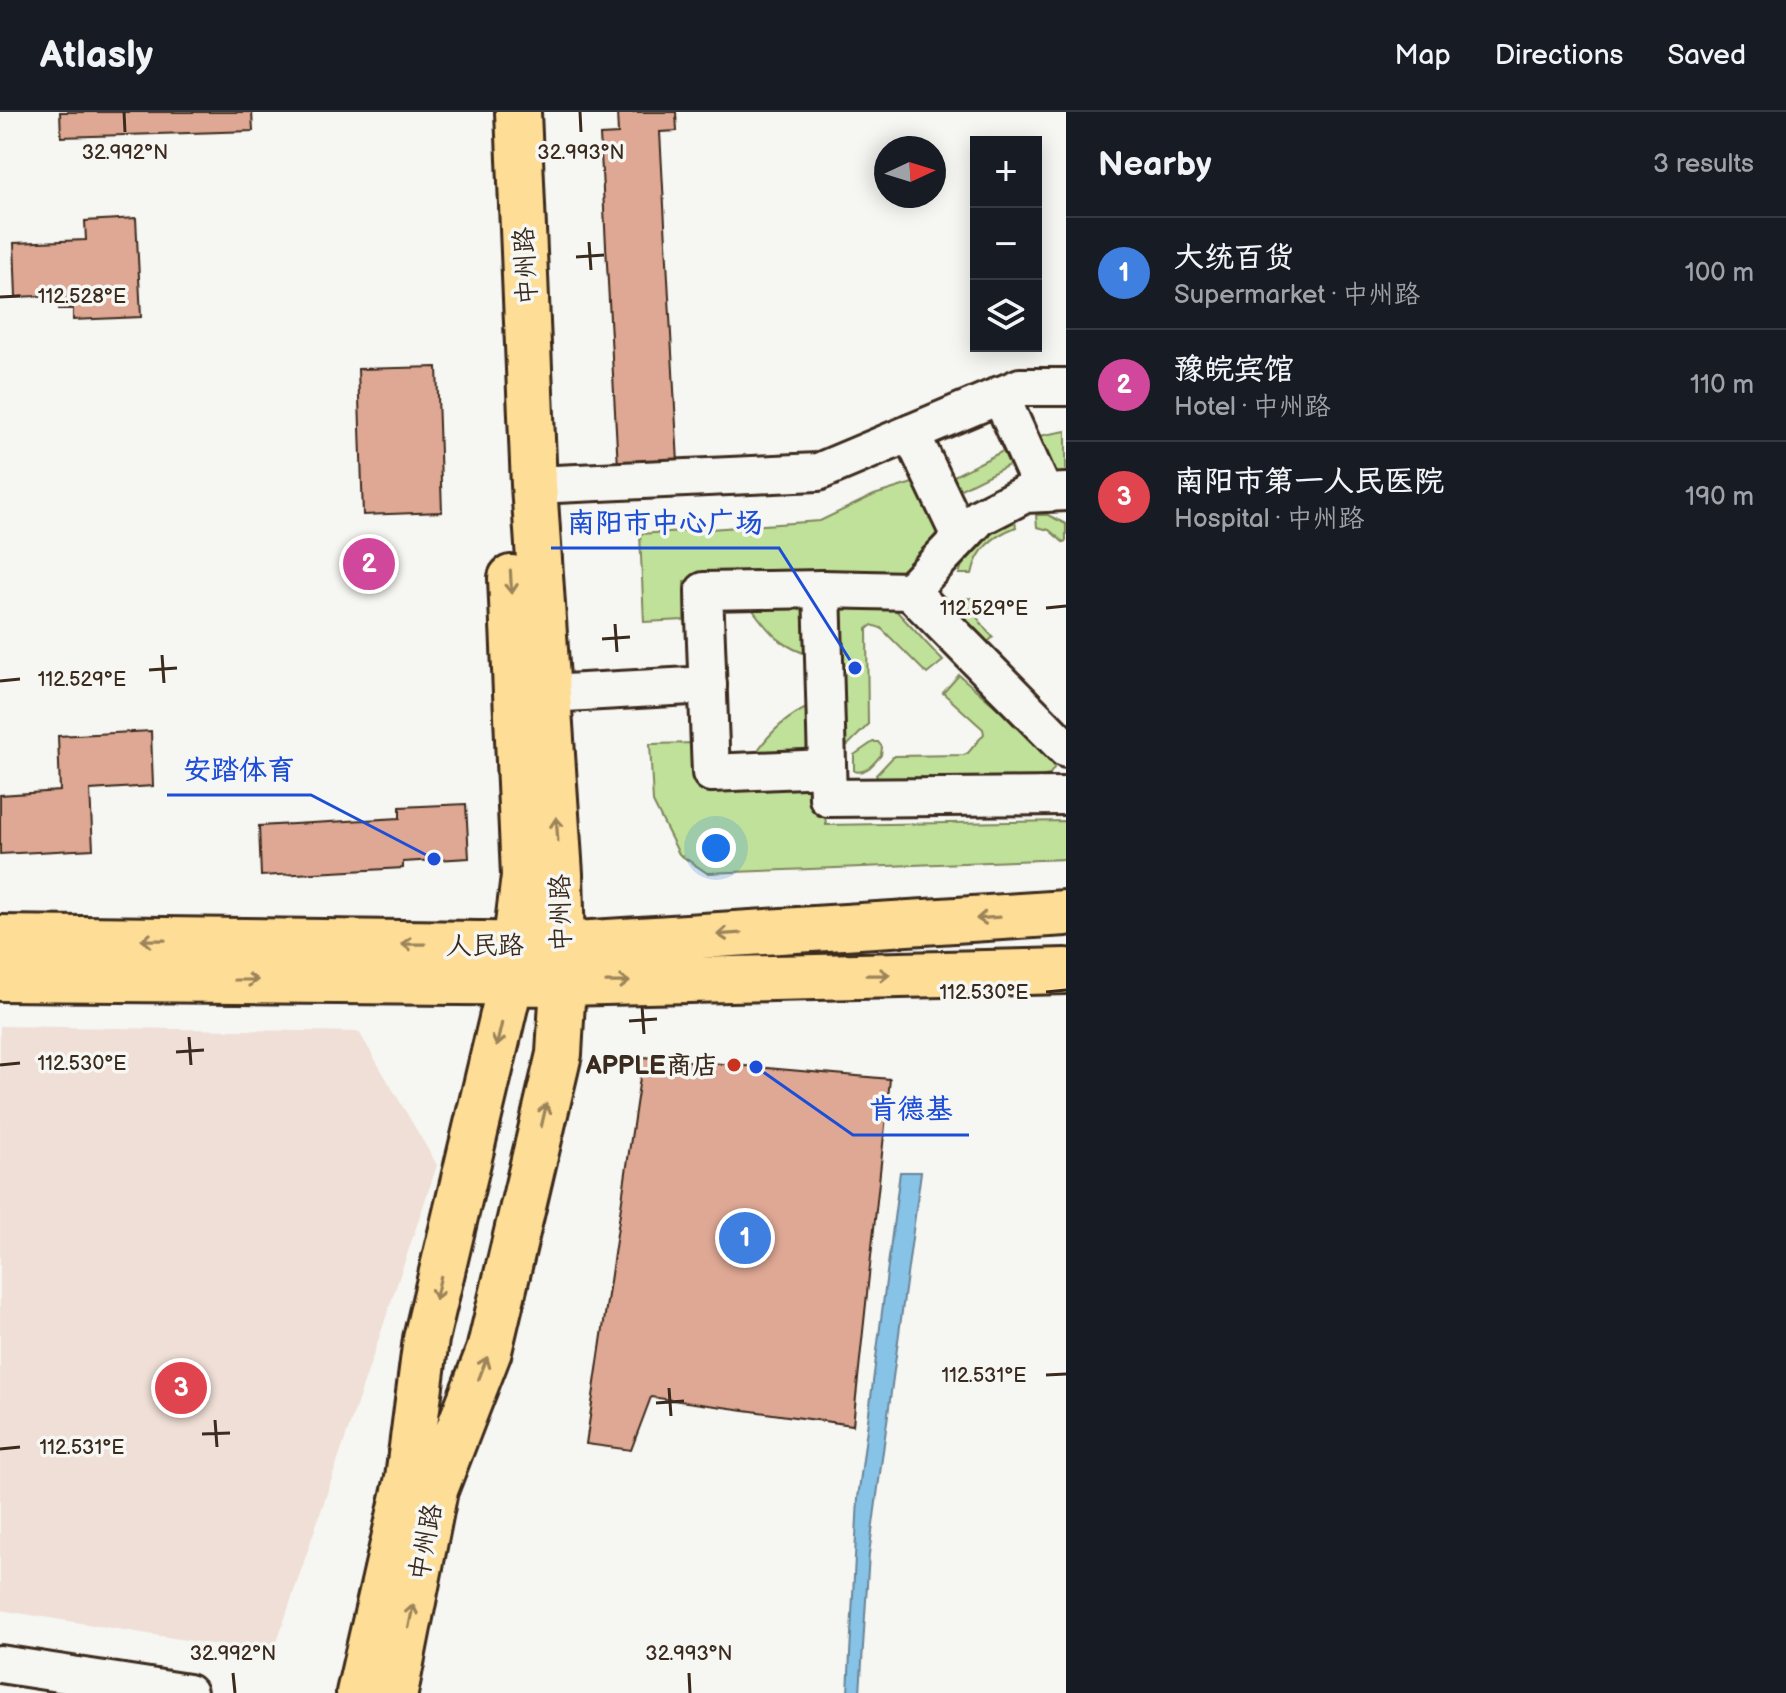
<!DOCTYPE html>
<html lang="en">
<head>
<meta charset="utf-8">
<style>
  body { margin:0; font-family:"Balsamiq Sans","LXGW WenKai TC",sans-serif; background:#242831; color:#f1f3f6 }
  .controls { position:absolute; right:24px; top:24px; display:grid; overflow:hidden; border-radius:0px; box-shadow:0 4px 20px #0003 }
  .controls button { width:72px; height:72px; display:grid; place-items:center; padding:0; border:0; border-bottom:2px solid #363941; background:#171b24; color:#f1f3f6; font:40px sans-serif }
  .compass { position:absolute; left:874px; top:24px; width:72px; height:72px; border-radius:50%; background:#171b24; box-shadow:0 4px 20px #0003; rotate:86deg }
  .you { position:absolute; left:716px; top:736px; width:28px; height:28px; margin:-20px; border:6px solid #fff; border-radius:50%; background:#1a73e8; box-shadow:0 0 0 12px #1a73e833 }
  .badge { display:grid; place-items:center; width:52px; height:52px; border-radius:50%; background:#ea580c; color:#fff; font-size:26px; font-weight:700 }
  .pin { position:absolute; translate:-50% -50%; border:4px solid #fff; box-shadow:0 2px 8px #0006 }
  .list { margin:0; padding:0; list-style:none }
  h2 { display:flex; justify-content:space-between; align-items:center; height:104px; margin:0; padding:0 32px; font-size:34px }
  h2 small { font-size:26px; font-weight:400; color:#9ea1a6 }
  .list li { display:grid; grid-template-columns:52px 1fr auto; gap:24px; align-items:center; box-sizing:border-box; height:112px; padding:0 32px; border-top:2px solid #363941 }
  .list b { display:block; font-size:30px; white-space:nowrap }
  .list p { margin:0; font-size:26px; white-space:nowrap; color:#9ea1a6 }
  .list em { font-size:26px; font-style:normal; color:#9ea1a6 }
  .icon { flex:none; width:44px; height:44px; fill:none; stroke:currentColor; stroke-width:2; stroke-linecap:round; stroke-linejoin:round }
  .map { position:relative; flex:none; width:1066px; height:1581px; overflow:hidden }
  header { display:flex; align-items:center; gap:48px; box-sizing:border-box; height:112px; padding:0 40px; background:#171b24; border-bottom:2px solid #363941 }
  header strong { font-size:38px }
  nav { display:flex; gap:44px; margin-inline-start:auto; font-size:28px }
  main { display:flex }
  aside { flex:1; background:#171b24 }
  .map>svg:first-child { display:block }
</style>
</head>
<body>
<header>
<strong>Atlasly</strong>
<nav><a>Map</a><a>Directions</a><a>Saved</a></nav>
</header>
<main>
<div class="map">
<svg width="1066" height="1581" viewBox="0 0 1066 1581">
  <rect width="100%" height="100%" fill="#f6f6f2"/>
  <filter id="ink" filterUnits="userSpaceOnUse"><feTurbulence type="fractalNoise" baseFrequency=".0125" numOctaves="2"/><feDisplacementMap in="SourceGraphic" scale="16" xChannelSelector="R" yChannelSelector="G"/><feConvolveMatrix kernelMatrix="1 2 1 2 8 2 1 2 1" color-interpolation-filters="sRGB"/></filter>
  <g filter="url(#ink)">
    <path fill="#efdfd6" d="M0 914 359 920 437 1053 273 1542 0 1498Z"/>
    <g fill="#c0e19a" stroke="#7e865c" stroke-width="2">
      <path d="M1066 319V368H1058L1050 357 1039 324Z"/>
      <path d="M1009 336 1015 350 959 378 952 365Z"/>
      <path d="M919 369 943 424 906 463 684 469V508L644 510 640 422 820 409 874 383Z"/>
      <path d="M1014 403 1016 415C993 424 977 437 972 462H959C968 429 987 420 1014 403Z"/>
      <path d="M1036 403H1048L1066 412V429L1063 430 1049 418 1037 415Z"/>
      <path d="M972 486C973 502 981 514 993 525L984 534C970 519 962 508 958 487Z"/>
      <path d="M796 491 805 496 816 545C782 536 770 522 750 494Z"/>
      <path d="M849 491 890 492 943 549 927 562 881 516 872 513 867 517 868 613 848 633 844 632 841 499Z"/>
      <path d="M959 563 1049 641 1054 656 1049 663 1040 665 878 667 876 663 894 644 964 643 968 641 984 622 983 617 943 581Z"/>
      <path d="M811 594 809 638 800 645 755 642C770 620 787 604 811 594Z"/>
      <path d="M873 630H878L882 635 881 643C874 651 866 663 854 659V643Z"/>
      <path d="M697 631 700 675 822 670 826 713 1066 709V747L707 761 679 742 653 690 650 632Z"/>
    </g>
    <path fill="#87c2e7" stroke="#698597" stroke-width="2" d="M900 1060H921L869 1442 860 1581H848L858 1386Z"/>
    <g fill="#dea894" stroke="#3b2a1e" stroke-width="2">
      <path d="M60 0H252L253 19 61 25Z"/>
      <path d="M617 0H676L677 19 660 20 678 351 618 355 600 23 618 22Z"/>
      <path d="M136 106 141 205 73 208V197H59V183L16 185 14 131 86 128 85 109Z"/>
      <path d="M437 255 442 400 363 403 358 257Z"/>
      <path d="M151 619 153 674 90 678 93 737 0 742V683L60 679 58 624Z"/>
      <path d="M466 692 469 746 403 750V756L261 764 259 714 400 706V695Z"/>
      <path d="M643 945 890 967 853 1313 651 1285 631 1338 586 1332Z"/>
    </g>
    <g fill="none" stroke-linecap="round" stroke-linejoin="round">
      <defs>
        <g id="minor">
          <path d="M1000 283 1044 381"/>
          <path d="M911 321 960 424"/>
          <path d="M534 373 818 360 1020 275H1066"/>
          <path d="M822 477 828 686 1066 684"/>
          <path d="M910 479 1066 637"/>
          <path d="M548 582 708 573"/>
          <path d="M826 656 711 661 704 479 822 477 910 479 980 405 1025 382 1066 380"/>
          <path d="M0 1552 188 1581"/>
        </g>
        <g id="major">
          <path d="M0 826 560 833 1066 801"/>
          <path d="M0 866 563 871 1066 859"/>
          <path d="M359 1581 408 1366 426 1227 511 869 524 764 511 466"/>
          <path d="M395 1581 435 1378 489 1239 559 942 563 871 560 762 534 373 518 0"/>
        </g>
      </defs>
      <use href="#minor" stroke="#3b2a1e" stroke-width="42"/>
      <use href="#major" stroke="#3b2a1e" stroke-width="50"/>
      <use href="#minor" stroke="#f6f6f2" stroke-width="36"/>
      <use href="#major" stroke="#fedd96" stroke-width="44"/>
    </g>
    <defs><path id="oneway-shaft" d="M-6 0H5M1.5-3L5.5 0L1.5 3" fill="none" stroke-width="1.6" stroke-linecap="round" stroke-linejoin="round" transform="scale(2)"/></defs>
    <g stroke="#9c845a">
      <use href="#oneway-shaft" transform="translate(511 470) rotate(87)"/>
      <use href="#oneway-shaft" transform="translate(557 717) rotate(-94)"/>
      <use href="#oneway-shaft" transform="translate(988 806) rotate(176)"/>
      <use href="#oneway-shaft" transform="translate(729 822) rotate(176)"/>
      <use href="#oneway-shaft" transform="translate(153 828) rotate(-179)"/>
      <use href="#oneway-shaft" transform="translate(413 832) rotate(-179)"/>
      <use href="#oneway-shaft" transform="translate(878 863) rotate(-1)"/>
      <use href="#oneway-shaft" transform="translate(246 868)"/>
      <use href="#oneway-shaft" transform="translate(618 870) rotate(-1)"/>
      <use href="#oneway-shaft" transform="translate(499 923) rotate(103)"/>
      <use href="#oneway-shaft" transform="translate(544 1003) rotate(-77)"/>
      <use href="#oneway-shaft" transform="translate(438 1176) rotate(103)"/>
      <use href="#oneway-shaft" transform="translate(483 1256) rotate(-69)"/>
      <use href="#oneway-shaft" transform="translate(411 1504) rotate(-79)"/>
    </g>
  </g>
  <path fill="none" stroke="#3b2a1e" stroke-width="3" d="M124 0 125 20M580 0 581 20M589 130 591 158M576 145 604 143M0 185 20 184M1046 496 1066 494M615 512 617 540M602 527 630 525M162 543 164 571M149 558 177 556M0 569 20 567M1046 880 1066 878M642 894 644 922M629 909 657 907M189 925 191 953M176 940 204 938M0 953 20 951M1046 1263 1066 1262M669 1276 671 1304M656 1291 684 1289M215 1308 217 1335M202 1322 230 1321M0 1337 20 1335M233 1561 235 1581M689 1561 690 1581"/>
  <circle fill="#c8321e" stroke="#f6f6f2" stroke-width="3" cx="734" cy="953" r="8"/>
  <g text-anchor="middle" stroke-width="7" stroke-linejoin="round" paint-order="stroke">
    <g font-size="26" fill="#3b2a1e" stroke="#f6f6f2">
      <text transform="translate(525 154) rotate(-93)" y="9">中州路</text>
      <text transform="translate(560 801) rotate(-91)" y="9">中州路</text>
      <text x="485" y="842">人民路</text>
      <text transform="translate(425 1430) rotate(-79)" y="9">中州路</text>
    </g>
    <g font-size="26" font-weight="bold" fill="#3b2a1e" stroke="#f6f6f2" text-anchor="end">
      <text x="718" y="962">APPLE商店</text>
    </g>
  </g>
  <g font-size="20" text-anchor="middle" fill="#3b2a1e" stroke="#f6f6f2" stroke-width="7" stroke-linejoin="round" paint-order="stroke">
    <text x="125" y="47">32.992°N</text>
    <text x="581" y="47">32.993°N</text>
    <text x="82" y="191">112.528°E</text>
    <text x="984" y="503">112.529°E</text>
    <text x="82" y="574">112.529°E</text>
    <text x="984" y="887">112.530°E</text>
    <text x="82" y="958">112.530°E</text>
    <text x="984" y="1270">112.531°E</text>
    <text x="82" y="1342">112.531°E</text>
    <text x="233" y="1548">32.992°N</text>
    <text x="689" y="1548">32.993°N</text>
  </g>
  <path fill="none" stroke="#1d4ed8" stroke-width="3" d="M855 556L779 436H551M434 747L311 683H167M756 955L853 1023H969"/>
  <g fill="#1d4ed8" stroke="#f6f6f2" stroke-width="3">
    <circle cx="855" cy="556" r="8"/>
    <circle cx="434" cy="747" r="8"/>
    <circle cx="756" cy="955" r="8"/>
  </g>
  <g font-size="28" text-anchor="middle" font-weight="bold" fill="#1d4ed8" stroke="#f6f6f2" stroke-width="7" stroke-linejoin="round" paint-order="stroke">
    <text x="665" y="420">南阳市中心广场</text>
    <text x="239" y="667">安踏体育</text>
    <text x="911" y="1006">肯德基</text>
  </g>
</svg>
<div class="controls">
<button>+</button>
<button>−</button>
<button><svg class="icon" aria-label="layers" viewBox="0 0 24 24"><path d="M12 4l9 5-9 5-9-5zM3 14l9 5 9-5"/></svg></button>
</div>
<svg class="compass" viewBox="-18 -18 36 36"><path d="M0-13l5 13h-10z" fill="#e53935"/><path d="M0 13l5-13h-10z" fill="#9ea1a6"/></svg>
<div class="you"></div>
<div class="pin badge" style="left:745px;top:1126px;background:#3f7fe0">1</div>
<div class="pin badge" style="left:369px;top:452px;background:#d1479c">2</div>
<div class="pin badge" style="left:181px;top:1276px;background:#e0444e">3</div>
</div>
<aside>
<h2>Nearby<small>3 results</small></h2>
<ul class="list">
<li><span class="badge" style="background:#3f7fe0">1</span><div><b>大统百货</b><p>Supermarket · 中州路</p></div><em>100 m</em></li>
<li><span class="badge" style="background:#d1479c">2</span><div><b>豫皖宾馆</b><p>Hotel · 中州路</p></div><em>110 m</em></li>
<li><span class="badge" style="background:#e0444e">3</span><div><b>南阳市第一人民医院</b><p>Hospital · 中州路</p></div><em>190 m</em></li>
</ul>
</aside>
</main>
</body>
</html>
